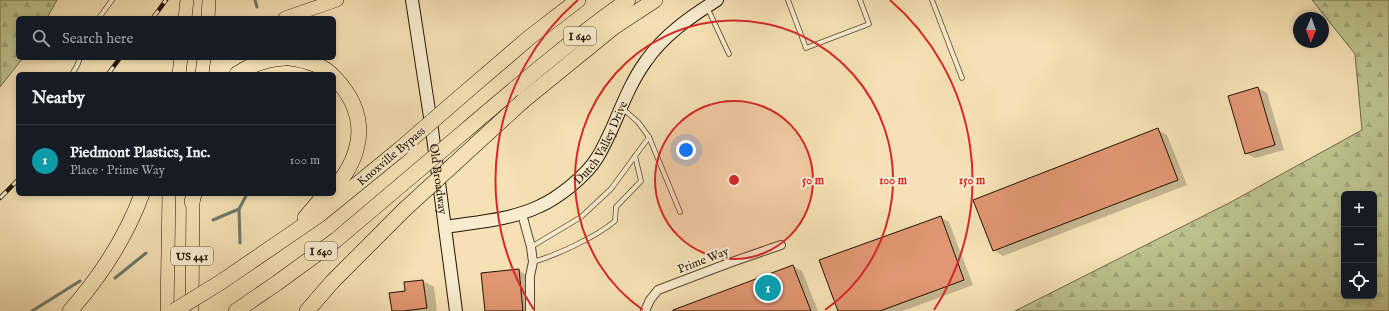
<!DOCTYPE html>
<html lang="en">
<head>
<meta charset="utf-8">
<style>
  body { margin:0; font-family:"IM FELL English",serif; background:#242831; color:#f1f3f6 }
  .controls { position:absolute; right:12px; bottom:12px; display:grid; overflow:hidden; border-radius:6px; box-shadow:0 2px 6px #0003 }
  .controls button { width:36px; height:36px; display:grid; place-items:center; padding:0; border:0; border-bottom:1px solid #363941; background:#171b24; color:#f1f3f6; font:20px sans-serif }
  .compass { position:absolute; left:1293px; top:12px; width:36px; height:36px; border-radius:50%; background:#171b24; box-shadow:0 2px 6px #0003; rotate:181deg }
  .you { position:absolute; left:686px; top:150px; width:14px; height:14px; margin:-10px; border:3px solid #fff; border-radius:50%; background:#1a73e8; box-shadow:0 0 0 6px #1a73e833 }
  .badge { display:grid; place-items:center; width:26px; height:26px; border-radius:50%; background:#0f766e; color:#fff; font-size:13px; font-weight:700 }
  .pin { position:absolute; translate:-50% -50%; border:2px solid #fff; box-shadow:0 1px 4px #0006 }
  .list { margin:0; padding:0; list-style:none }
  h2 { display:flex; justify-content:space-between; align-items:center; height:52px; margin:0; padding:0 16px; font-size:17px }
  h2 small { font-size:13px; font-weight:400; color:#9ea1a6 }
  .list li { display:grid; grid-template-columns:26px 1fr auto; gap:12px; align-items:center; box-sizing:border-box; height:72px; padding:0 16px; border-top:1px solid #363941 }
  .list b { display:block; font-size:15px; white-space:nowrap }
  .list p { margin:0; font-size:13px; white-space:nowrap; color:#9ea1a6 }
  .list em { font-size:13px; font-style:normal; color:#9ea1a6 }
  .icon { flex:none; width:22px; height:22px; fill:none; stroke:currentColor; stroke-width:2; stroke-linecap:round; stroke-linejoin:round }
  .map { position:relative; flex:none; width:1389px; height:311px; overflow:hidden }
  .search { position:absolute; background:#171b24; box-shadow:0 2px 6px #0003; left:16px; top:16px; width:320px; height:44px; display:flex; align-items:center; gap:10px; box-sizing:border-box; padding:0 14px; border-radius:6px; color:#9ea1a6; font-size:15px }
  .panel { position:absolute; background:#171b24; box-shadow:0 2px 6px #0003; left:16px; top:72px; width:320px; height:124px; border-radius:6px }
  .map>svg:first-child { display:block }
</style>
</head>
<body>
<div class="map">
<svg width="1389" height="311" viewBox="0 0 1389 311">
  <defs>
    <pattern id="forest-firs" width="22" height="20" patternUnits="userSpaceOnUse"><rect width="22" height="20" fill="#bcc28d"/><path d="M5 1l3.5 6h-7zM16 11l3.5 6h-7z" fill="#a1a678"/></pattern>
  </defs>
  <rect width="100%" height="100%" fill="#f5e1b5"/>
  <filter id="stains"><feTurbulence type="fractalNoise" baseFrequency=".005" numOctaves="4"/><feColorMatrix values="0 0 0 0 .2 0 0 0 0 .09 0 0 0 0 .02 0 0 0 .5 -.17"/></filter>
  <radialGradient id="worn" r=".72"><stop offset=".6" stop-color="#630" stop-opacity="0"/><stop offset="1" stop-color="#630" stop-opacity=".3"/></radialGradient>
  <g fill="url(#forest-firs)" stroke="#706a46" fill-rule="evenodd">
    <path d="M0 0H57L47 18H18V58H23L0 87Z"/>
    <path d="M1312 0H1389V311H1015L1231 202 1362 130 1355 54ZM1344 194H1374V296H1344Z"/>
  </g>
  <g fill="#0003">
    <path d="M1258 88 1267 93 1284 150 1255 158 1246 153Z"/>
    <path d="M1158 130 1167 135 1187 185 1003 256 994 250Z"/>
    <path d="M940 217 949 222 973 285 903 311H839Z"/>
    <path d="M793 266 802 271 818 311H673Z"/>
    <path d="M518 270 530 277 534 311H486Z"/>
    <path d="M423 281 434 287 437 311H393L406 292Z"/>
  </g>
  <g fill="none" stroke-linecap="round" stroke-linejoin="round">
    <g stroke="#6d786b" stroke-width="3">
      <path d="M255 0 257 7"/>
      <path d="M213 220 239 209"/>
      <path d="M240 243 239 209 247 194"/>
      <path d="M115 278 146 253"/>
      <path d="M32 311 80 281"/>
    </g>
  </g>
  <g fill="#e09672" stroke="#251200">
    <path d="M1258 87 1275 145 1245 154 1228 96Z"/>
    <path d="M1158 128 1178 180 993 251 973 200Z"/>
    <path d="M941 216 964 280 880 311H838L819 260Z"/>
    <path d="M793 265 811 311H673V310Z"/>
    <path d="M519 269 523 311H485L481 273Z"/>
    <path d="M423 280 427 308 404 311H392L389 293 405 291 404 282Z"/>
  </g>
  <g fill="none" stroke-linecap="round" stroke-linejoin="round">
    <defs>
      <g id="lane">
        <path d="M788 0 806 48 869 24 860 0"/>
        <path d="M932 0 962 78"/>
        <path d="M707 7 729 54"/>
        <path d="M99 18 112 0"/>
        <path d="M72 74 77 66 80 58"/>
        <path d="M649 137 680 212"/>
        <path d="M531 247 581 217 611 189 649 137 638 122 622 108"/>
        <path d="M533 262C557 255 596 237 615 221L616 207 641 181 635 156"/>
      </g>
      <g id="street">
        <path d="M522 214 531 247 533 262 530 276V311"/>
        <path d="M645 311 650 300 658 290 729 263 781 245"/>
      </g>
      <g id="secondary">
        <path id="s1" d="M412 0 432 130 456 311"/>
        <path id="s2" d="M445 227C476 222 511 220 540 206 558 198 586 176 597 158 616 127 624 91 646 61 664 35 690 17 717 0"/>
      </g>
      <g id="primary">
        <path d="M185 18 187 0"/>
        <path d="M208 18 209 0"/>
        <path d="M285 18 337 0"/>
        <path d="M179 74 181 58"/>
        <path d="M202 74 204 58"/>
        <path d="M167 311 169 194"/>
        <path d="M192 311 193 194"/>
      </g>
      <g id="highway">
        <path d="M290 58C305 60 320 64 331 74"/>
        <path d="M237 74C252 64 266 59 285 58"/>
        <path d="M334 77C369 113 365 152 334 189"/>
        <path d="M460 97 530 37 578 0"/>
        <path d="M523 101 614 27 655 0"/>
        <path d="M466 130C519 85 571 40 628 0"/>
        <path d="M192 202 194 194"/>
        <path d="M305 218 321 199 327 194"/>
        <path d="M221 282 319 215 399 150"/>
        <path d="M70 311C100 277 126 237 142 194"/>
        <path d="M236 311 277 283 336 240 401 185"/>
        <path d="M307 311 333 281 404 210"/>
      </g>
    </defs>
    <use href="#lane" stroke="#59462d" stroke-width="5.5"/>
    <use href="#street" stroke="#59462d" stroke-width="10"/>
    <use href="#secondary" stroke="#251200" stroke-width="14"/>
    <use href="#primary" stroke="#251200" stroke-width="14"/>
    <use href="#highway" stroke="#251200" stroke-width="16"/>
    <use href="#lane" stroke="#f8eccf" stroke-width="4"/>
    <use href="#street" stroke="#f8eccf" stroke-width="8"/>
    <use href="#secondary" stroke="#f8eccf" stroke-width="12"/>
    <use href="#primary" stroke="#f5e1b5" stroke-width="13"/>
    <use href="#highway" stroke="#f5e1b5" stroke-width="15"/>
    <defs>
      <g id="rail">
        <path d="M153 18 166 0"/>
        <path d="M108 74 120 58"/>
        <path d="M0 198 18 180"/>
      </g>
    </defs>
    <use href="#rail" stroke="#251200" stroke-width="4.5"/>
    <use href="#rail" stroke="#f8eccf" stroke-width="3" stroke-dasharray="9" stroke-linecap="butt"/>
    <defs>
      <g id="highway-bridge">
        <path d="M399 150 460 97"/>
        <path d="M401 185 466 130"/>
        <path d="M404 210 523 101"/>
        <path d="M174 311 221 282"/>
      </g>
    </defs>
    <use href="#highway-bridge" stroke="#251200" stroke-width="16" stroke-linecap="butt"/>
    <use href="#highway-bridge" stroke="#f5e1b5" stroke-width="15"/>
  </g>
  <circle cx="734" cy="180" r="79" fill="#d62828" fill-opacity=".12"/>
  <g fill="none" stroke="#d62828" stroke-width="2">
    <circle cx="734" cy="180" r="79"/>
    <path d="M643 310A159 159 0 1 1 825 310"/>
    <path d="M534 310A238 238 0 0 1 578 0M890 0A238 238 0 0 1 934 310"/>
  </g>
  <g text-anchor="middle" stroke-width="4" stroke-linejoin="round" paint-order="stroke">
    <g fill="#f8eccf" stroke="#64533e" stroke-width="1">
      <rect x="564" y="27" width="32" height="18" rx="3"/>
      <rect x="305" y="242" width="32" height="18" rx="3"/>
      <rect x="171" y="247" width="42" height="18" rx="3"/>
    </g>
    <g font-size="11" font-weight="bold" fill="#251200">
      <text x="580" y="40">I 640</text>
      <text x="321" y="255">I 640</text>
      <text x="192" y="260">US 441</text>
    </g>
    <g font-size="12" fill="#251200" stroke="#f8eccf">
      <text dy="4" stroke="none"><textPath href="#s2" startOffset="188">Dutch Valley Drive</textPath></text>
      <text transform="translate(391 156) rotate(-40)" y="4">Knoxville Bypass</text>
      <text dy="4" stroke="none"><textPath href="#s1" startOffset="181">Old Broadway</textPath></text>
      <text transform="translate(703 260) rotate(-21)" y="4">Prime Way</text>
    </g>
  </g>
  <circle cx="734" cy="180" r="6" fill="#d62828" stroke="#f8eccf" stroke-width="2"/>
  <g font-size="12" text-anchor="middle" font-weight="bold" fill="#d62828" stroke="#f8eccf" stroke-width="4" stroke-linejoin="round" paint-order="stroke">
    <text x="813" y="184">50 m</text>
    <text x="893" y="184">100 m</text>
    <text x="972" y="184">150 m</text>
  </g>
  <rect width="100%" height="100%" filter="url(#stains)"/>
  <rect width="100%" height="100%" fill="url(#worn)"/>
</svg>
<div class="controls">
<button>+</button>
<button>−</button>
<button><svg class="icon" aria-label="locate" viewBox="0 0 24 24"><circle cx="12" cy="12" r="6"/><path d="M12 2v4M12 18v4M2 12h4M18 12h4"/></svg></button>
</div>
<svg class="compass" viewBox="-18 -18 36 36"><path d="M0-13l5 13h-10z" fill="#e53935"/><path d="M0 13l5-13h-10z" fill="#9ea1a6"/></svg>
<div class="you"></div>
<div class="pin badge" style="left:768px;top:288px;background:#0f9aa8">1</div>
<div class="search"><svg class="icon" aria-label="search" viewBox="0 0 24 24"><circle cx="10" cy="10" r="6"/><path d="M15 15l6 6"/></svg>Search here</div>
<section class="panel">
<h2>Nearby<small></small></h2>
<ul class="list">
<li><span class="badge" style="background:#0f9aa8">1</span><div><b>Piedmont Plastics, Inc.</b><p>Place · Prime Way</p></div><em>100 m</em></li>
</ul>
</section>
</div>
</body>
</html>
